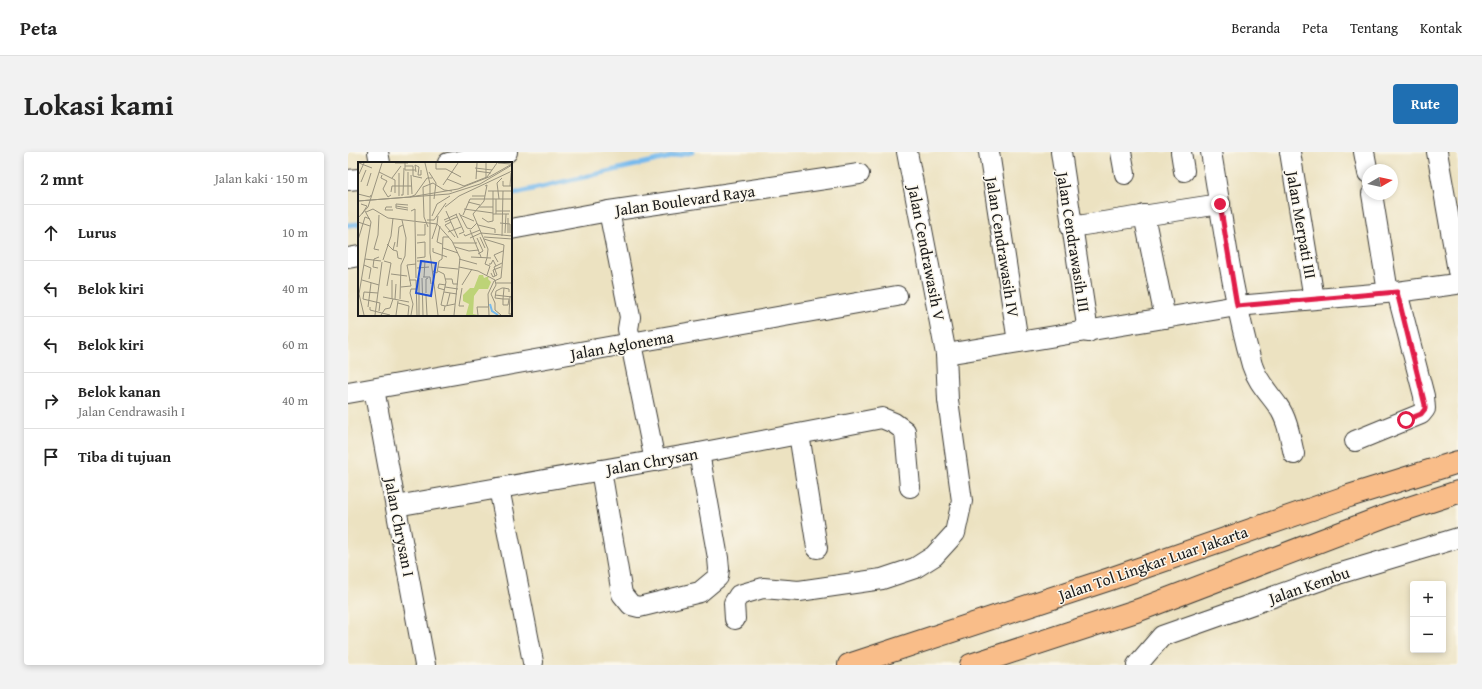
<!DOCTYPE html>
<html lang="id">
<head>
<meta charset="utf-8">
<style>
  body { margin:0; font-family:"Gentium Book Plus",serif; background:#f2f2f2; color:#222 }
  .controls { position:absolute; right:12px; bottom:12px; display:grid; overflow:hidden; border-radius:4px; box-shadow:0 2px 6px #0003 }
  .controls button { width:36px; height:36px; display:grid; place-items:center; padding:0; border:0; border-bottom:1px solid #e0e0e0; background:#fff; color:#222; font:20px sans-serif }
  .compass { position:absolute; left:1014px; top:12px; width:36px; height:36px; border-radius:50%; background:#fff; box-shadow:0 2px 6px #0003; rotate:81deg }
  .stop { position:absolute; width:12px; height:12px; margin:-9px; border:3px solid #e11d48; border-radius:50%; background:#fff }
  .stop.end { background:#e11d48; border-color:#fff; box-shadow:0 1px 4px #0008 }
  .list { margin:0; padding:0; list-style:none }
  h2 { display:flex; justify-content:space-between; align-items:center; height:52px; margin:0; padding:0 16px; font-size:17px }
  h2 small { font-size:13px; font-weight:400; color:#767676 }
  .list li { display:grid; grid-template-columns:26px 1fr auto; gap:12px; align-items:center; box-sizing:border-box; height:56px; padding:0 16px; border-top:1px solid #e0e0e0 }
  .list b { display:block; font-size:15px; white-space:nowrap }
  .list p { margin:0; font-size:13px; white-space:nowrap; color:#767676 }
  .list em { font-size:13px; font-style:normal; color:#767676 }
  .icon { flex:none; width:22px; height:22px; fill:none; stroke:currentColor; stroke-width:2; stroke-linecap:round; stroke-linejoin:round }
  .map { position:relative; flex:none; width:1110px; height:513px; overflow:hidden; border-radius:4px }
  header { display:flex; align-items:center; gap:24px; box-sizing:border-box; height:56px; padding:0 20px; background:#fff; border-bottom:1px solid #e0e0e0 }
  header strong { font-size:19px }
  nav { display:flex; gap:22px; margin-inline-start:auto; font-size:14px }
  .intro { display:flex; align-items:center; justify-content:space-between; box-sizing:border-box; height:96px; padding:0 24px }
  h1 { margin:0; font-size:28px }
  .button { padding:10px 18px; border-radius:4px; background:#1f6fb2; color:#fff; font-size:14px; font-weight:700 }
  main { display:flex; gap:24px; padding:0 24px }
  aside { flex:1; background:#fff; border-radius:4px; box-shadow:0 2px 6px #0003 }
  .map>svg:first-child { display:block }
</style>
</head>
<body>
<header>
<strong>Peta</strong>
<nav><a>Beranda</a><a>Peta</a><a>Tentang</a><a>Kontak</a></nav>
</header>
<div class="intro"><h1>Lokasi kami</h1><a class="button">Rute</a></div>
<main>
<aside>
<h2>2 mnt<small>Jalan kaki · 150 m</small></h2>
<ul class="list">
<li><svg class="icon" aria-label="ahead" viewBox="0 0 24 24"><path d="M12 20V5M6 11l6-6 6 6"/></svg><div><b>Lurus</b></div><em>10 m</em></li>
<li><svg class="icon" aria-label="left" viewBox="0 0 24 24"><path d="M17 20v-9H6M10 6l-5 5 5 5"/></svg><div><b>Belok kiri</b></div><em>40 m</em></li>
<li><svg class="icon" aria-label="left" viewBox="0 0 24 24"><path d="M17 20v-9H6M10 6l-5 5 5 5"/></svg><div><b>Belok kiri</b></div><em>60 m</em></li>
<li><svg class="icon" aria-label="right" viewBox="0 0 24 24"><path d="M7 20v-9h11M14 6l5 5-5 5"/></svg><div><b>Belok kanan</b><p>Jalan Cendrawasih I</p></div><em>40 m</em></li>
<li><svg class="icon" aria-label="arrive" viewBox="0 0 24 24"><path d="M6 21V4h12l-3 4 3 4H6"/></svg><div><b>Tiba di tujuan</b></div></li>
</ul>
</aside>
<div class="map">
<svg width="1110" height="513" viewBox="0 0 1110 513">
  <rect width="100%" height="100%" fill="#fbf7ec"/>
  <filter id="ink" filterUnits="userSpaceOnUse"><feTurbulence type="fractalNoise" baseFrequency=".025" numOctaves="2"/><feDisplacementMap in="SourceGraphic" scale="8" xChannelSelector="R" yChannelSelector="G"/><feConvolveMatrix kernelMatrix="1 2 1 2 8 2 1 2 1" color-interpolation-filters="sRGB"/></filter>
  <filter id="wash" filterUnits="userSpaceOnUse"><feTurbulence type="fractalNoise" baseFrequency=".012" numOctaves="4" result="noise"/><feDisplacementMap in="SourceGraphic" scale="16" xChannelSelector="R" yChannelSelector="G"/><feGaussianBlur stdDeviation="0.9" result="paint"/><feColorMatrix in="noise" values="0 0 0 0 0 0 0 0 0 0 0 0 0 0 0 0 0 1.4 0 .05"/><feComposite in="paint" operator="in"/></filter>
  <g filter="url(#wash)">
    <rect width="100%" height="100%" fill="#ece2c1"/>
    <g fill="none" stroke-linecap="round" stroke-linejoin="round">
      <g stroke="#77baed" stroke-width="5">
        <path d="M163 42 344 0"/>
        <path d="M0 73 11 72"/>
      </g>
    </g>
  </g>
  <g filter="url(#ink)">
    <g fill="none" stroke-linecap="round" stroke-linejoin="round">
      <defs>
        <g id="minor">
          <path d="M30 0 32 11"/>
          <path d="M641 0 670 190"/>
          <path d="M713 0 740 180"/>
          <path d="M773 0 777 22"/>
          <path d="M833 0 836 19"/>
          <path d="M863 0C875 71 884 143 904 213 909 229 920 240 930 254 940 268 942 286 946 302"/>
          <path d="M942 0 966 147"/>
          <path d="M1016 0 1020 21"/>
          <path d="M1089 0 1110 119"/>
          <path d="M100 11 159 0"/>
          <path d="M0 28 11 27"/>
          <path d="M1024 42 1040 140"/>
          <path d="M261 59 282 165 280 177 307 309"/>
          <path d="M796 63 817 166"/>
          <path d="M723 75 872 52"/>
          <path d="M163 77 261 59 511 22"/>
          <path d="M0 106 11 104"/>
          <path d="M598 202 889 154 1049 140 1108 132 1110 131"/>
          <path d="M26 237 77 513"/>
          <path d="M0 241 549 144"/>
          <path d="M451 282 469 396"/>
          <path d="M1007 289 1073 262 1077 257 1076 244 1049 140"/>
          <path d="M253 318 274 442 283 453 291 455 352 440 370 425 371 417 370 406 351 301"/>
          <path d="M151 336 185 510"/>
          <path d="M48 354 351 301 534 266 546 271 557 279 562 335"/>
          <path d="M387 467 386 451 391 443 415 436 451 439 534 427 567 416 586 404 607 381 614 349 600 248 598 202 559 0"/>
          <path d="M789 513 814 484 990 422 1110 386"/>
        </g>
        <g id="motorway">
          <path d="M501 513 762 427 1001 344 1110 310"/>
          <path d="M623 513 791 458 1040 363 1110 340"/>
        </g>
      </defs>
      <use href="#minor" stroke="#3b3a35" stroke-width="22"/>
      <use href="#motorway" stroke="#3b3a35" stroke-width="24"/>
      <use href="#minor" stroke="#fff" stroke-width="20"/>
      <use href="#motorway" stroke="#f9bd89" stroke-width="22"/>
    </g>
  </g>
  <g fill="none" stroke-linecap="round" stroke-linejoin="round" filter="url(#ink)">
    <path stroke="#e11d48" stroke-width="5" d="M872 52 889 154 1049 140 1077 253V257L1073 262 1058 268"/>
  </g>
  <g text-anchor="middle" stroke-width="3" stroke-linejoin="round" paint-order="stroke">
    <g font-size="16" fill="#1c1c1c" stroke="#fbf7ec">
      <text transform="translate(337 48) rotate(-8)" y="6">Jalan Boulevard Raya</text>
      <text transform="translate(954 73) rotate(80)" y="6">Jalan Merpati III</text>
      <text transform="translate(726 90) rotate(81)" y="6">Jalan Cendrawasih III</text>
      <text transform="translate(655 95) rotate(81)" y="6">Jalan Cendrawasih IV</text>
      <text transform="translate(579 101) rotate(79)" y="6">Jalan Cendrawasih V</text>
      <text transform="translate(274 193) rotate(-10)" y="6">Jalan Aglonema</text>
      <text transform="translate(304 309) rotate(-10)" y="6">Jalan Chrysan</text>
      <text transform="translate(52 375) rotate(79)" y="6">Jalan Chrysan I</text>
      <text transform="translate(805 411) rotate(-19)" y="6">Jalan Tol Lingkar Luar Jakarta</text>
      <text transform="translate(961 433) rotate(-19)" y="6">Jalan Kembu</text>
    </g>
  </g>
  <g transform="translate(10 10)">
    <rect width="154" height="154" fill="#ece2c1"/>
    <path d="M121 113H125L126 116 131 114 130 117 133 120 130 127H121L116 134 115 152 120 153H108L111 142 105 139V133L112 126H116Z" fill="#bdd377"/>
    <path fill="none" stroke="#77baed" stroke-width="2" d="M132 142 134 149 140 153"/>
    <path fill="none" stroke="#99937f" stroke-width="1" d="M1 1 14 6M37 1H50M47 1V8H58M67 1 72 22V91L80 153M78 1V7H88L103 15M140 1 153 2M47 4H55V14L64 16M117 6 134 8M118 9 133 11M21 10 37 18V31M50 10V33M58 10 57 3 61 5 60 13H63V8M71 10 78 21 76 37M41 11V34M1 12 6 1M24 13 23 16 29 19 25 27M53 13 54 32M34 16 43 4M128 16V1M89 17 106 24 129 15 139 1M118 17 119 1M145 19V24H154M3 20 8 8M85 23 100 1M9 24 13 11M127 24 129 23 126 39 115 52 130 87 129 96M152 24 153 11M25 27 30 35 33 33M130 29H154M33 30 34 24H54M0 32 12 35 13 33M43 33H45L46 6M114 34H127M52 35 57 33 69 16H74M138 37V52M141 37 139 21 144 16M0 39 91 32 122 22 154 3M0 39 52 35 100 27 131 15 154 2M110 40 122 43M3 42 9 44 4 52M50 43 38 42V46L50 48M38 44 50 46M34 45H28L27 48H35M87 45 101 34 154 9M121 45H135M106 47 135 51M53 49 57 47V59M88 49 100 76M138 49H152M8 50 15 47 30 56 79 62M101 51 109 66 113 67 119 61M98 52 106 70 101 72M135 52H151M102 53 116 59M105 53 112 37H154M74 54 79 42 92 34M80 54 79 62 94 79 102 96 96 153M0 56 10 45 24 1M124 56 130 60 135 59V29M69 58H76L88 41M86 58 99 52M0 60 12 64M57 60 58 116M87 60 99 55M93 60 87 63 97 75M142 61 152 62V71M120 63 137 67V71M82 64 79 80 84 82M70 65 66 55 65 25 75 21 86 28 94 29M112 68 123 95M90 70 103 65M147 71 148 52M150 71V56M106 72 107 74 122 68M59 73H67V62M144 74 145 29M122 75 127 86M126 75 154 77M112 76 123 71 154 74M119 76 125 89 120 92M74 77 79 62M126 77 146 83 143 116M0 78 7 55 12 57M59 81 67 80V95L59 96M95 81H119M29 82 35 88 37 80M39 85 41 65 45 63M97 85 111 89 121 88M75 86V90L89 95M85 86 100 91M21 88 16 87 20 73 21 53M35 88 39 89 40 96 44 97M113 95 133 96M129 96 127 102 132 104 129 113M7 97 23 99M101 97 119 102M25 98 33 74 35 56M26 99 33 101 29 124M59 99H67L66 115M140 100 136 93 145 89M131 102H133L135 98 138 104M6 103 13 106 11 117M80 105 100 107M101 105 120 109 137 118 138 123 133 132 137 141V148L143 153M20 106 15 105 16 97 21 95M59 106 71 105M75 109 79 111 81 99 84 97 85 75H91M80 109 86 112 88 120 83 143 87 144M133 111 135 115 139 113 136 105 144 101M33 112 49 114M137 114 135 108 143 105M65 115H72L73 122M61 116V153M64 116 65 153M87 117H94L95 122H100M4 118 21 123M51 118H58L59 153M138 121H153M104 123 114 107M43 125 53 124 49 103 58 102M87 125 100 127M104 126 101 144H106M146 126 145 137V143H150L151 137H145L137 136 138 129 144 126H146L151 127V130M87 128 80 126 81 122 88 123M86 130 99 132M20 131 6 130 5 137 22 141 21 149M68 131V117L70 116M137 133 154 135M68 134 69 153M152 134 151 152H154M25 135 51 140M34 137V118M37 137 38 122M42 137 43 103 47 94 48 76 44 58M40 141 51 144 50 153M89 143 92 131M10 145 13 121M12 145V148L32 153M86 149 87 144 97 142M6 153 1 132 13 60 7 49M17 153 24 100M23 153 27 147 32 146 35 137M38 153 40 139M53 153 55 142 52 131 53 127H58M120 153 119 145H130M131 153 130 132 136 119 143 116"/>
    <path fill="#1d4ed8" fill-opacity="0.15" stroke="#1d4ed8" stroke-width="2" d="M63 99 78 101 73 134 58 131Z"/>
    <rect width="154" height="154" fill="none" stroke="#1c1c1c" stroke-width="2"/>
  </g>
</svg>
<div class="controls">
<button>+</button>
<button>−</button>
</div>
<svg class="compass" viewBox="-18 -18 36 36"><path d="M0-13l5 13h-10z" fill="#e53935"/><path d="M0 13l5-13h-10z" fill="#767676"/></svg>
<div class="stop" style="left:1058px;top:268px"></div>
<div class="stop end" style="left:872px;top:52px"></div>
</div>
</main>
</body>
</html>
